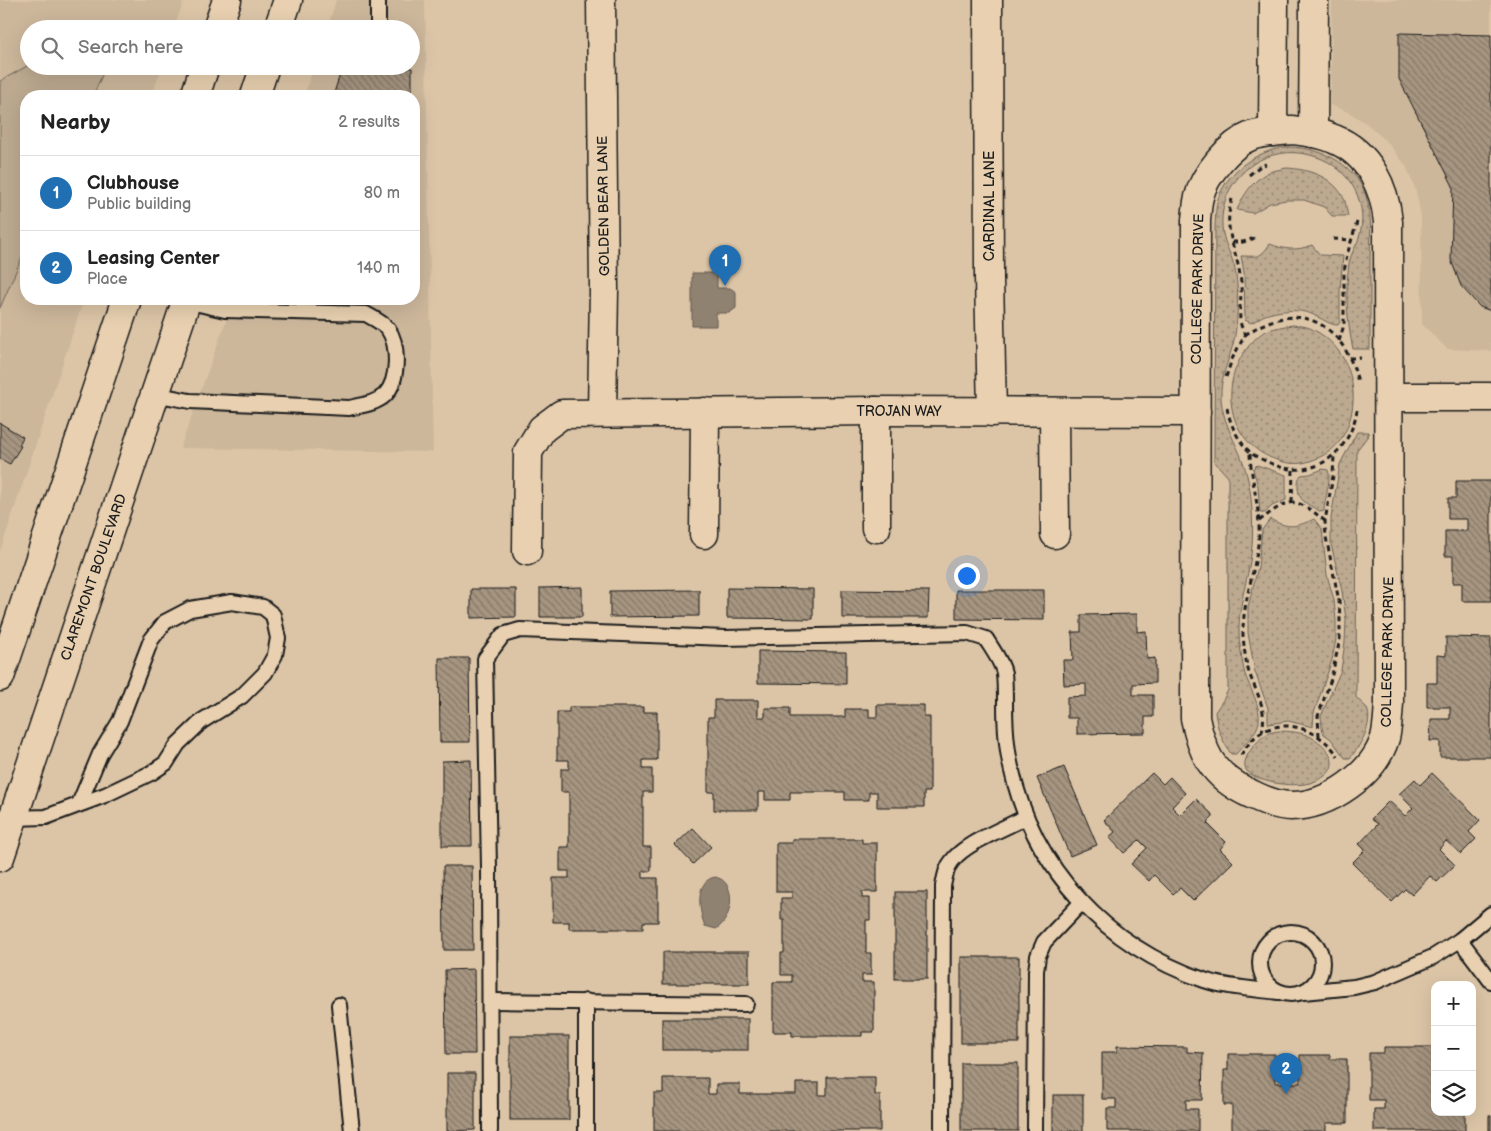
<!DOCTYPE html>
<html lang="en">
<head>
<meta charset="utf-8">
<style>
  body { margin:0; font-family:"Balsamiq Sans",sans-serif; background:#f2f2f2; color:#222 }
  .controls { position:absolute; right:15px; bottom:15px; display:grid; overflow:hidden; border-radius:10px; box-shadow:0 5px 20px #0002 }
  .controls button { width:45px; height:45px; display:grid; place-items:center; padding:0; border:0; border-bottom:1px solid #e0e0e0; background:#fff; color:#222; font:25px sans-serif }
  .you { position:absolute; left:966px; top:575px; width:18px; height:18px; margin:-12px; border:4px solid #fff; border-radius:50%; background:#1a73e8; box-shadow:0 0 0 8px #1a73e833 }
  .badge { display:grid; place-items:center; width:32px; height:32px; border-radius:50%; background:#1f6fb2; color:#fff; font-size:16px; font-weight:700 }
  .pin { position:absolute; translate:-50% -41px; filter:drop-shadow(0 1px 2px #0008) }
  .pin::after { content:''; position:absolute; top:26px; width:18px; height:15px; background:inherit; clip-path:polygon(0 0,100% 0,50% 100%) }
  .list { margin:0; padding:0; list-style:none }
  h2 { display:flex; justify-content:space-between; align-items:center; height:65px; margin:0; padding:0 20px; font-size:21px }
  h2 small { font-size:16px; font-weight:400; color:#767676 }
  .list li { display:grid; grid-template-columns:32px 1fr auto; gap:15px; align-items:center; box-sizing:border-box; height:75px; padding:0 20px; border-top:1px solid #e0e0e0 }
  .list b { display:block; font-size:19px; white-space:nowrap }
  .list p { margin:0; font-size:16px; white-space:nowrap; color:#767676 }
  .list em { font-size:16px; font-style:normal; color:#767676 }
  .icon { flex:none; width:28px; height:28px; fill:none; stroke:currentColor; stroke-width:2; stroke-linecap:round; stroke-linejoin:round }
  .map { position:relative; flex:none; width:1491px; height:1131px; overflow:hidden }
  .search { position:absolute; background:#fff; box-shadow:0 5px 20px #0002; left:20px; top:20px; width:400px; height:55px; display:flex; align-items:center; gap:12px; box-sizing:border-box; padding:0 18px; border-radius:28px; color:#767676; font-size:19px }
  .panel { position:absolute; background:#fff; box-shadow:0 5px 20px #0002; left:20px; top:90px; width:400px; height:215px; border-radius:20px }
  .map>svg:first-child { display:block }
</style>
</head>
<body>
<div class="map">
<svg width="1491" height="1131" viewBox="0 0 1491 1131">
  <defs>
    <pattern id="grass-dots" width="8" height="8" patternUnits="userSpaceOnUse" patternTransform="scale(1.25)"><rect width="8" height="8" fill="#bca990"/><path d="M2 2h.1M6 6h.1" fill="none" stroke="#988975" stroke-width="1.8" stroke-linecap="round"/></pattern>
    <pattern id="building-back-hatch" width="6" height="6" patternUnits="userSpaceOnUse" patternTransform="scale(1.25)"><rect width="6" height="6" fill="#a69580"/><path d="M-1 5l2 2M0 0l6 6M5-1l2 2" fill="none" stroke="#867968"/></pattern>
  </defs>
  <rect width="100%" height="100%" fill="#dcc5a7"/>
  <filter id="ink" filterUnits="userSpaceOnUse"><feTurbulence type="fractalNoise" baseFrequency=".02" numOctaves="2"/><feDisplacementMap in="SourceGraphic" scale="10" xChannelSelector="R" yChannelSelector="G"/><feConvolveMatrix kernelMatrix="1 2 1 2 8 2 1 2 1" color-interpolation-filters="sRGB"/></filter>
  <g filter="url(#ink)">
    <g fill="#ccb79b">
      <path d="M0 0H184L174 29H29V66H162L152 96H26V299H84L0 552Z"/>
      <path d="M336 0H425L433 452 180 448 234 299H414V96H304L314 66H411V29H327Z"/>
      <path d="M1332 0H1491V351L1447 349 1422 324 1421 217 1416 191 1406 166 1387 142 1366 123 1348 112 1330 105Z"/>
    </g>
    <g fill="url(#grass-dots)" stroke="#6c6256">
      <path d="M1283 147C1317 146 1354 161 1366 196 1373 217 1370 243 1370 265 1370 293 1370 321 1370 349H1353C1347 322 1345 291 1349 263 1351 252 1358 244 1360 234 1369 198 1345 163 1310 155 1290 150 1270 153 1253 164 1232 179 1221 200 1222 226 1223 242 1230 251 1234 265 1239 285 1238 308 1236 328 1234 353 1219 374 1221 399 1223 420 1232 436 1240 454 1245 466 1248 478 1250 490 1253 514 1254 538 1250 562 1244 595 1235 617 1241 652 1242 659 1243 667 1245 674 1250 689 1261 705 1259 722 1257 734 1243 745 1236 754H1231C1222 740 1217 729 1215 712L1223 700 1228 690V477L1214 461 1215 225C1216 215 1215 203 1220 194 1231 168 1256 153 1283 147Z"/>
      <path d="M1286 168C1309 169 1335 177 1345 201 1346 206 1347 212 1348 216H1332L1324 207 1304 200H1286L1270 203 1253 213 1237 210C1243 196 1252 181 1267 173 1272 170 1280 170 1286 168Z"/>
      <path d="M1270 244C1285 250 1297 251 1312 245L1320 255 1343 256 1340 290V322L1338 325C1330 326 1316 314 1305 312 1293 309 1277 311 1265 315 1260 317 1256 321 1251 323L1245 320 1244 272 1241 256C1259 256 1259 259 1270 244Z"/>
      <path d="M1293 325C1299 326 1307 326 1312 329 1352 348 1364 399 1343 436 1336 449 1323 457 1310 461 1299 465 1288 464 1277 460 1230 445 1218 389 1245 351 1250 344 1257 336 1264 332 1273 328 1283 326 1293 325Z"/>
      <path d="M1357 432H1369L1367 437 1357 450 1356 697C1359 701 1365 705 1367 709 1374 723 1359 748 1350 758H1345L1331 739 1324 734 1322 728 1321 716 1341 670 1345 642 1346 619 1342 591 1331 544V518L1340 464Z"/>
      <path d="M1257 465 1286 475V500L1272 506 1265 513H1260L1258 486 1253 469Z"/>
      <path d="M1323 469 1328 470C1332 479 1324 500 1324 511L1321 512C1309 504 1298 503 1298 486 1298 481 1298 479 1301 475L1310 474Z"/>
      <path d="M1270 519C1288 529 1297 527 1314 519L1322 529 1327 575 1334 600 1336 620V639L1332 660 1314 713 1313 727 1288 721 1268 724V708L1255 672 1248 633V607L1258 567 1262 530Z"/>
      <path d="M1278 731C1289 731 1301 732 1311 737 1334 749 1343 772 1313 782 1297 788 1260 784 1247 771 1238 761 1258 739 1267 734 1270 732 1274 732 1278 731Z"/>
    </g>
    <path fill="#bca990" stroke="#6c6256" d="M29 65V66H106L93 96H26V248L0 308V81Z"/>
    <g fill="#908271" stroke="#62594f">
      <path d="M692 273H717V288H730L736 292V308L729 313H716V326H692Z"/>
      <path d="M715 877C738 881 733 920 716 929L705 926C699 912 694 881 715 877Z"/>
    </g>
    <g fill="url(#building-back-hatch)" stroke="#1c1c1c">
      <path d="M1399 33 1491 35V311L1480 307 1461 286 1451 260 1453 186 1399 79Z"/>
      <path d="M342 68H412V96H333Z"/>
      <path d="M0 423 23 437 19 445 21 446 10 464 0 459Z"/>
      <path d="M1456 481H1491V601H1462V583H1453V556H1445V531H1467V519H1448V498H1456Z"/>
      <path d="M582 587V617H540V588Z"/>
      <path d="M727 588 813 589V619L727 618Z"/>
      <path d="M471 589H516V617L471 618Z"/>
      <path d="M699 590V616L610 617V591Z"/>
      <path d="M842 590 929 591 928 618H842Z"/>
      <path d="M956 590H1044V620L956 619Z"/>
      <path d="M1137 614V632L1146 631 1147 659 1155 658V683L1133 684V695H1153V717H1145V733L1077 734V718H1067V697L1086 696V684L1064 685 1063 660H1073L1072 632H1081V615Z"/>
      <path d="M1446 637 1491 638V757H1440V741H1430L1431 719H1450V707H1427V683H1437V655L1446 656Z"/>
      <path d="M758 651 846 652V684L758 683Z"/>
      <path d="M439 658H469L470 742H440Z"/>
      <path d="M714 700H758V717H765V708H790V717H845V709H869V717H877V705H924V717H930V792H924V807H877V792H869V800H845V792H790V800H765V792H758V810H714V792H708V717H714Z"/>
      <path d="M569 707H643V712H657V760H643V769H652V792H643V847H651V871H643V878H658V922H643V929H569V922H553V878H569V871H560V847H569V792H561V769H569V760H557V712H569Z"/>
      <path d="M471 760 472 846H442V761Z"/>
      <path d="M1064 767 1097 845 1070 856 1037 778Z"/>
      <path d="M1152 773 1163 784 1170 777 1185 793 1172 807 1180 815 1196 799 1214 816 1207 823 1226 842 1220 849 1233 862 1193 901 1180 888 1173 894 1154 875 1149 881 1131 864 1147 848 1139 840 1124 853 1109 837 1115 832 1104 820Z"/>
      <path d="M1432 773 1480 820 1469 832 1476 839 1461 854 1446 841 1439 849 1455 865 1437 882 1430 876 1412 895 1405 889 1392 902 1352 863 1365 850 1359 844 1378 824 1371 819 1389 801 1405 816 1413 808 1399 794 1415 779 1420 785Z"/>
      <path d="M693 828 711 847 693 864 675 845Z"/>
      <path d="M792 839H862V843H877V892H862V898H870V920H866V953H871V975H862V982H874V1032H862V1036H792V1032H773V982H792V975H781V953H784V920H781V898H792V892H776V843H792Z"/>
      <path d="M443 866H472L473 950H444Z"/>
      <rect x="895" y="892" width="32" height="87"/>
      <rect x="663" y="952" width="86" height="32"/>
      <rect x="961" y="957" width="58" height="86"/>
      <path d="M474 969 475 1054H446L445 970Z"/>
      <rect x="662" y="1019" width="86" height="31"/>
      <rect x="510" y="1036" width="59" height="84"/>
      <path d="M1117 1046 1187 1047V1052L1203 1053 1202 1100H1186V1109H1198V1131H1107V1108H1116V1099H1102V1052H1117Z"/>
      <path d="M1384 1047H1435V1112H1465V1131H1374V1109H1384V1100H1369V1053H1384Z"/>
      <path d="M1228 1054H1275V1083H1300V1055H1330V1059H1347V1123H1326V1131H1232V1105H1224V1070H1228Z"/>
      <rect x="961" y="1063" width="57" height="68"/>
      <path d="M447 1073H475V1130L447 1131Z"/>
      <path d="M827 1077H875V1095H880V1131H654V1093H663V1078H708V1094H716V1084H740V1094H796V1083H819V1095H827Z"/>
      <rect x="1053" y="1095" width="30" height="36"/>
      <rect x="1489" y="1116" width="2" height="15"/>
    </g>
    <g fill="none" stroke-linecap="round" stroke-linejoin="round">
      <defs>
        <g id="lane">
          <path d="M378 0V29"/>
          <path d="M154 394 190 401 349 408C362 405 375 404 385 395 399 380 399 345 388 329 382 322 373 318 366 314L225 310 186 301"/>
          <path d="M13 818 46 817 105 795 151 773 166 763 178 744 202 721 242 696 265 673 275 655 278 638 273 615 263 607 232 602 190 609 165 622 151 640 120 721 100 754 79 804"/>
          <circle cx="1291" cy="963" r="31"/>
          <path d="M1460 940 1491 981"/>
          <path d="M1303 992 1354 987 1375 982 1433 957 1460 940 1491 914"/>
          <path d="M490 1001 746 1004"/>
          <path d="M586 1001V1131"/>
          <path d="M339 1005 352 1131"/>
          <path d="M490 1131 489 867 485 659 503 635 520 630 725 638 967 633 986 639C992 649 1002 662 1004 673 1005 683 1005 693 1005 703 1005 725 1006 746 1011 767 1033 869 1106 946 1204 980 1228 988 1254 989 1279 992"/>
          <path d="M942 1131 943 886C945 877 946 868 952 861 965 843 1005 828 1026 817"/>
          <path d="M1035 1131 1036 971 1038 956 1044 942 1082 902"/>
        </g>
        <g id="street">
          <path d="M601 0 604 290 602 413"/>
          <path d="M988 0 989 278 992 412"/>
          <path d="M1293 130C1307 132 1321 133 1334 139 1369 153 1385 188 1388 222L1389 703C1388 715 1388 726 1385 738 1374 774 1329 806 1291 806 1278 806 1263 800 1251 794 1235 787 1220 776 1210 761 1202 748 1198 733 1195 718L1196 220C1197 212 1197 204 1199 197 1204 175 1230 144 1251 136 1264 132 1279 131 1293 130Z"/>
          <path d="M1273 132 1274 0"/>
          <path d="M1313 133 1314 0"/>
          <path d="M1389 397H1491"/>
          <path d="M876 411V528"/>
          <path d="M1054 412 1055 534"/>
          <path d="M704 534 705 412"/>
          <path d="M527 551 528 452 542 429 562 414 876 411 1196 412"/>
        </g>
        <g id="primary">
          <path d="M217 29 227 0"/>
          <path d="M278 29 288 0"/>
          <path d="M195 96 205 66"/>
          <path d="M255 96 265 66"/>
          <path d="M0 677 127 299"/>
          <path d="M0 857 187 299"/>
        </g>
      </defs>
      <use href="#lane" stroke="#1c1c1c" stroke-width="18"/>
      <use href="#street" stroke="#1c1c1c" stroke-width="31"/>
      <use href="#primary" stroke="#1c1c1c" stroke-width="31"/>
      <g stroke="#1c1c1c" stroke-width="3" stroke-dasharray="5 4" stroke-linecap="butt">
        <path d="M1249 175 1259 167 1266 164"/>
        <path d="M1333 239 1352 240"/>
        <path d="M1232 242H1243L1255 238"/>
        <path d="M1245 335C1297 298 1343 321 1358 382"/>
        <path d="M1339 341 1344 325V272L1347 255 1357 222"/>
        <path d="M1349 358H1361"/>
        <path d="M1226 377 1232 359 1245 335C1243 331 1241 326 1240 321 1239 306 1243 290 1240 275 1235 244 1222 229 1233 196"/>
        <path d="M1227 408C1230 424 1238 441 1250 452 1255 457 1264 460 1270 463 1313 483 1350 453 1357 410"/>
        <path d="M1250 454C1251 480 1260 507 1259 534 1257 568 1242 601 1243 636 1244 646 1245 656 1247 666 1254 691 1268 705 1262 732"/>
        <path d="M1292 502 1293 470"/>
        <path d="M1259 521C1290 498 1293 495 1325 521"/>
        <path d="M1319 736 1318 716 1331 679 1340 639V619L1339 601 1326 537 1325 521 1333 476 1334 456"/>
        <path d="M1241 755C1246 747 1253 737 1262 732 1289 717 1322 732 1338 756"/>
      </g>
      <use href="#lane" stroke="#e8d0b0" stroke-width="14"/>
      <use href="#street" stroke="#e8d0b0" stroke-width="28"/>
      <use href="#primary" stroke="#e8d0b0" stroke-width="28"/>
    </g>
  </g>
  <g text-anchor="middle" stroke-width="4" stroke-linejoin="round" paint-order="stroke">
    <g font-size="14" fill="#1c1c1c" stroke="#e8d0b0">
      <text transform="translate(603 206) rotate(-91)" y="5">GOLDEN BEAR LANE</text>
      <text transform="translate(989 206) rotate(-90)" y="5">CARDINAL LANE</text>
      <text transform="translate(1197 289) rotate(-89)" y="5">COLLEGE PARK DRIVE</text>
      <text x="899" y="416">TROJAN WAY</text>
      <text transform="translate(93 577) rotate(-71)" y="5">CLAREMONT BOULEVARD</text>
      <text transform="translate(1387 652) rotate(-89)" y="5">COLLEGE PARK DRIVE</text>
    </g>
  </g>
</svg>
<div class="controls">
<button>+</button>
<button>−</button>
<button><svg class="icon" aria-label="layers" viewBox="0 0 24 24"><path d="M12 4l9 5-9 5-9-5zM3 14l9 5 9-5"/></svg></button>
</div>
<div class="you"></div>
<div class="pin badge" style="left:725px;top:286px">1</div>
<div class="pin badge" style="left:1286px;top:1094px">2</div>
<div class="search"><svg class="icon" aria-label="search" viewBox="0 0 24 24"><circle cx="10" cy="10" r="6"/><path d="M15 15l6 6"/></svg>Search here</div>
<section class="panel">
<h2>Nearby<small>2 results</small></h2>
<ul class="list">
<li><span class="badge">1</span><div><b>Clubhouse</b><p>Public building</p></div><em>80 m</em></li>
<li><span class="badge">2</span><div><b>Leasing Center</b><p>Place</p></div><em>140 m</em></li>
</ul>
</section>
</div>
</body>
</html>
